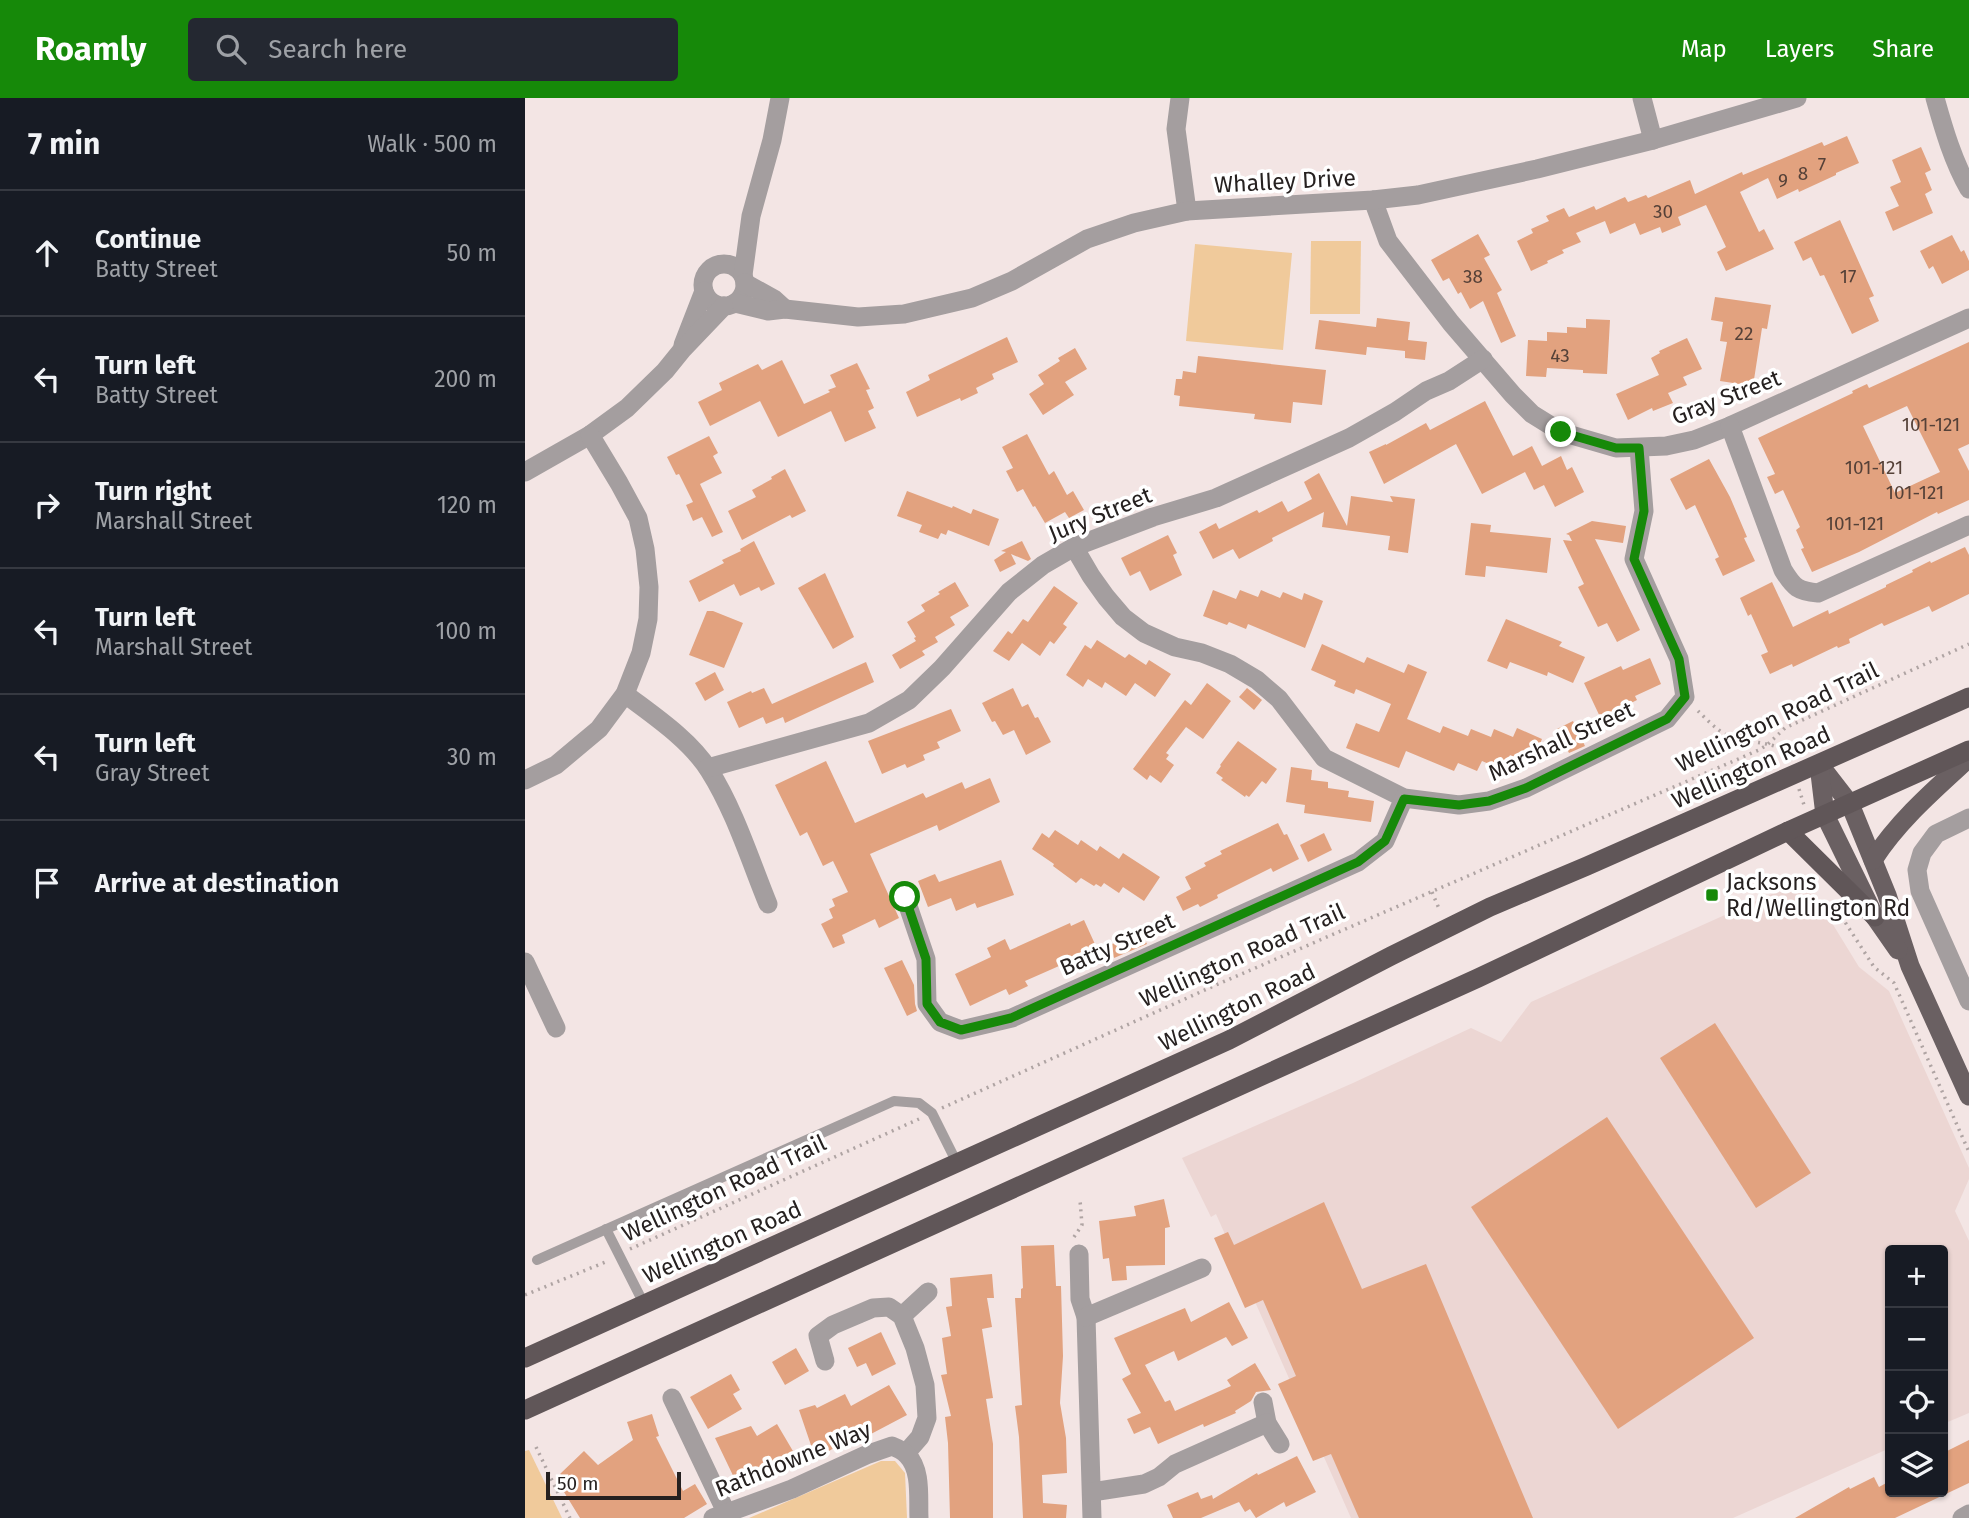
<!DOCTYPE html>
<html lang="en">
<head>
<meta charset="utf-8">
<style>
  body { margin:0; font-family:"Fira Sans",sans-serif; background:#242831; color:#f1f3f6 }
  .controls { position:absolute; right:21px; bottom:21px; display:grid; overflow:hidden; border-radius:7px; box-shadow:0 2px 5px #0004 }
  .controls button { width:63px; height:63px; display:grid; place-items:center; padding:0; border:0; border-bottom:2px solid #363941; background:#171b24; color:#f1f3f6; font:35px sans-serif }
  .scale { position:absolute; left:21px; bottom:18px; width:135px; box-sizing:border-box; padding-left:7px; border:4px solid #262120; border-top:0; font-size:19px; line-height:24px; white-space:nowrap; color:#262120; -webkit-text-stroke:5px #fff; paint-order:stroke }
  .stop { position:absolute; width:21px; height:21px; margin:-16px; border:5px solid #168909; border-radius:50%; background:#fff }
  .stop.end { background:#168909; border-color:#fff; box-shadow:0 2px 7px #0008 }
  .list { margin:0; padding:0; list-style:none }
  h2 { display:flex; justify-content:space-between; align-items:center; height:91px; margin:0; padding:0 28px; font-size:30px }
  h2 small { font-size:23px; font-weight:400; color:#9ea1a6 }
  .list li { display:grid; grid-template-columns:46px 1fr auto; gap:21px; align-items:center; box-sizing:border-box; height:126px; padding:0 28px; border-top:2px solid #363941 }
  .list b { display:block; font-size:26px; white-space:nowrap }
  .list p { margin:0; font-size:23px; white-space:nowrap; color:#9ea1a6 }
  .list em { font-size:23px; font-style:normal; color:#9ea1a6 }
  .icon { flex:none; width:38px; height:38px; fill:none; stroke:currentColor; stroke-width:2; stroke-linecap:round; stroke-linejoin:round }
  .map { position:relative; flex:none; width:1444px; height:1420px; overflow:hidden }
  header { display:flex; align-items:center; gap:42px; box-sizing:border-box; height:98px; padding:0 35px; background:#168909; color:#fff }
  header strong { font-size:33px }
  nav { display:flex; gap:38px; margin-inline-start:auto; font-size:24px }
  .search { width:490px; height:63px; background:#242831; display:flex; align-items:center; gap:18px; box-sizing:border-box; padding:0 24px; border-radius:7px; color:#9ea1a6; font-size:26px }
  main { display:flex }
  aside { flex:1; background:#171b24 }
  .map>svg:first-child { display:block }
</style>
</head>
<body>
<header>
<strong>Roamly</strong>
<div class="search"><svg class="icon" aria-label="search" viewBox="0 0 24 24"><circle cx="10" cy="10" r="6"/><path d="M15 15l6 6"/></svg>Search here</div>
<nav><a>Map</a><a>Layers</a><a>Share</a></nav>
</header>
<main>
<aside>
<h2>7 min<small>Walk · 500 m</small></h2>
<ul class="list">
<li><svg class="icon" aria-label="ahead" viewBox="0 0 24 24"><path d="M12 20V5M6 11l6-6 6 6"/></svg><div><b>Continue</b><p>Batty Street</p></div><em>50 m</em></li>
<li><svg class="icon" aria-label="left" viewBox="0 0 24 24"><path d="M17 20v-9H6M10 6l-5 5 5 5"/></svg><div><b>Turn left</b><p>Batty Street</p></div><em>200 m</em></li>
<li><svg class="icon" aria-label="right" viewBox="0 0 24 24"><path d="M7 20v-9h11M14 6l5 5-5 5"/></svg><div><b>Turn right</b><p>Marshall Street</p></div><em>120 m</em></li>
<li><svg class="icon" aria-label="left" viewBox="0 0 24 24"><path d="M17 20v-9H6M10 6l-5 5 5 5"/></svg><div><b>Turn left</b><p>Marshall Street</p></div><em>100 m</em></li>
<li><svg class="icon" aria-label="left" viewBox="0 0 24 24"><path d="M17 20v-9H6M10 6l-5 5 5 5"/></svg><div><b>Turn left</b><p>Gray Street</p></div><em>30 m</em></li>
<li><svg class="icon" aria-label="arrive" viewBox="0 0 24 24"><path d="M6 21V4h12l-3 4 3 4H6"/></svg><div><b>Arrive at destination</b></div></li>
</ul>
</aside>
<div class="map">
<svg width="1444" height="1420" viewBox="0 0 1444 1420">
  <rect width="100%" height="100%" fill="#f3e5e4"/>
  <path fill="#ecd6d3" d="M1280 781 1334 869 1364 893 1444 1070V1081L1430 1113 1444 1143V1315L1418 1326V1152H1365V1350L1208 1420H826L691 1116 686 1119 657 1060 828 985 946 930 976 944 1006 904Z"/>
  <g fill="#f0ca9b">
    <path d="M786 143H836L835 216H785Z"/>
    <path d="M670 146 767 155 758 252 661 243Z"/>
    <path d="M4 1352 37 1420H0V1353Z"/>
    <path d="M356 1363H370L380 1375 382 1420H224Z"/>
  </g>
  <g fill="#e2a27f" fill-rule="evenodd">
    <path d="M1322 38 1334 65 1311 75V77L1274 94 1273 91 1252 101 1243 80 1215 94 1234 134 1239 131 1249 151 1201 173 1192 154 1201 149 1181 107 1153 119 1156 127 1137 135 1135 129 1115 137 1110 125 1085 136 1080 123 1051 135 1056 144 1037 152 1039 155 1022 163 1023 165 1006 173 992 143 1008 135 1006 131 1024 123 1021 118 1039 110 1044 119 1069 108 1071 112 1100 99 1103 104 1121 97 1123 100 1165 82 1170 96 1217 74 1218 77 1297 44 1299 48Z"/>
    <path d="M1396 49 1406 72 1400 75 1407 92 1400 96 1408 115 1368 133 1360 114 1374 108 1365 89 1376 84 1367 62Z"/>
    <path d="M1315 122 1349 198 1344 200 1354 223 1327 236 1299 177 1295 178 1286 159 1278 163 1269 144Z"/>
    <path d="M953 136 965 157 959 160 977 192 972 195 991 238 976 245 958 203 945 211 936 194 933 196 924 180 918 183 906 162Z"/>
    <path d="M1427 137 1436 154 1439 152 1444 163V172L1417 186 1408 168 1404 171 1395 153Z"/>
    <path d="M1190 199 1246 207 1242 231 1237 230 1228 288 1195 283 1202 244 1195 243 1198 224 1186 222Z"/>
    <path d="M852 220 885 224 883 242 902 244 900 262 880 260V253L842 249 841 257 790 251 794 222 851 229Z"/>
    <path d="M1061 221 1085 222 1082 276 1058 275V272L1022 270 1021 279 1001 278 1003 242 1022 243V234L1042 235V229L1061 230Z"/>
    <path d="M482 239 493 264 467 276 469 281 451 290 453 295 436 303 435 300 392 319 381 294 405 282 403 277Z"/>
    <path d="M1162 240 1177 271 1158 279 1162 287 1143 295 1148 305 1128 313 1127 310 1103 322 1091 296 1134 277 1126 260 1135 255 1134 253Z"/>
    <path d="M1444 244V346L1433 351 1444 373V402L1413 416 1412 414 1334 454 1287 474 1276 451 1279 450 1271 432 1275 429 1258 392 1250 396 1242 379 1250 376 1233 340 1328 295 1327 293 1342 286 1344 290ZM1382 308 1415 374 1370 395 1338 328Z"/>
    <path d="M550 250 562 271 540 284 549 297 518 317 504 296 519 286 513 277 535 263 533 260Z"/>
    <path d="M673 258 801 272 797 307 768 304 766 325 729 321 730 316 654 308 655 298 649 297 651 281H657L658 273 671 275Z"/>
    <path d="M257 262 279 306 305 294 303 292 311 289 305 277 332 265 345 291 341 292 349 310 343 313 351 330 320 344 306 313 253 339 235 303 185 328 173 304 197 292 194 285 233 266 237 272Z"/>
    <path d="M960 303 988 358 1007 348 1017 368 1036 358 1042 372 1047 369 1059 394 1030 409 1019 387 1009 392 1000 374 957 396 931 346 859 386 844 354 861 346V347L901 325 905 332Z"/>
    <path d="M502 336 524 377 529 373 542 397 548 393 559 412 544 420 540 414 520 425 510 408 508 409 498 391 492 394 481 373 488 370 477 349Z"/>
    <path d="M184 338 193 355 188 358 197 375 175 386 198 434 187 439 177 419 168 423 161 407 168 404 154 376 151 377 142 359Z"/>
    <path d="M1184 361 1205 399 1222 439 1219 440 1230 463 1198 478 1190 461 1194 459 1170 407 1161 412 1145 381Z"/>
    <path d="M260 371 281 413 267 420 265 417 217 442 203 413 231 399 227 392 247 381 246 379Z"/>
    <path d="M794 375 822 428 826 398 868 404 865 398 890 401 883 455 863 452 865 438 797 429 799 414 747 440 748 443 714 461 708 451 688 461 674 434 691 425 694 431 732 412 734 415 757 403 763 414 787 401 779 384Z"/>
    <path d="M382 393 427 410 428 408 446 416 448 411 474 421 464 448 423 432 421 437 416 435 413 441 394 434 397 427 372 418Z"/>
    <path d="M1067 423 1101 428 1098 445 1070 441 1115 532 1092 544 1082 525 1073 529 1053 489 1059 486 1038 442 1047 443 1044 437 1041 436Z"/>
    <path d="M946 425 966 427 965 434 1026 440 1022 475 961 468 960 479 940 477Z"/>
    <path d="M643 437 652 455 648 457 657 477 625 493 615 473 605 478 596 460Z"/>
    <path d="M229 443 250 486 236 493 234 489 215 498 209 486 174 504 164 483 199 465 197 462 216 453 215 451Z"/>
    <path d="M497 443 506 461 503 463 486 456 491 466 475 474 469 462 481 454 476 453Z"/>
    <path d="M1440 449 1444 457V496L1407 514 1404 508 1359 528 1357 525 1324 541 1325 545 1313 550 1312 548 1268 569 1267 566 1245 576 1236 557 1243 554 1226 516 1223 518 1215 500 1247 484 1268 529 1303 512 1304 516 1361 489V487L1388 474 1387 472 1405 463 1406 465Z"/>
    <path d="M300 475 329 539 308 551 273 490Z"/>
    <path d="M430 484 444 508 425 519 430 527 410 539 413 544 397 553 400 557 375 571 367 557 391 543 389 540 391 539 382 524 400 513 396 507 415 496 413 494Z"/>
    <path d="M529 488 553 505 538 526 542 529 529 546 525 543 515 558 497 545 484 563 468 553 483 533 487 536 498 521 503 524Z"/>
    <path d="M688 492 711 501 715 492 733 499 736 492 755 500 758 494 777 502 779 495 798 503 780 550 723 526 721 531 704 524 702 527 678 518Z"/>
    <path d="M182 513H188L218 525 199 570 164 557Z"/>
    <path d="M981 521 1037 544 1034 548 1060 559 1048 585 1023 574 1022 578 985 564 982 571 962 563Z"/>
    <path d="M572 542 600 560 604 556 621 567 624 562 646 576 630 599 610 585 601 598 580 584 577 590 563 581 558 589 541 577 560 547 566 551Z"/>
    <path d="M797 546 839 565 842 559 879 575 883 566 902 574 882 621 915 635 918 628 943 638 946 631 966 639 969 631 988 639 992 630 1017 641 1007 666 985 657 978 672 957 663 952 673 933 665 929 673 881 653 874 670 821 650 831 625 854 634 866 606 831 591 829 596 809 588 811 583 786 572Z"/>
    <path d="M1125 560 1136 586 1110 598 1112 602 1098 609 1100 612 1077 623 1059 585 1096 568 1098 572Z"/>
    <path d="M341 564 349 584 260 625 258 619 241 626 238 619 214 630 202 604 226 593 227 595 239 590 247 606Z"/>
    <path d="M190 574 199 592 180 603 170 585Z"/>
    <path d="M682 585 706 603 678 641 661 629 641 655 644 657 641 661 649 667 636 685 625 677 622 682 608 671 660 602 666 607Z"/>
    <path d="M488 590 497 609 503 606 510 620 513 619 526 644 501 657 489 632 478 637 470 623 467 624 457 605Z"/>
    <path d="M722 590 737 602 729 612 714 599Z"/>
    <path d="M426 611 436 633 412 644 415 650 398 657 400 662 382 670 380 666 357 676 343 643Z"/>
    <path d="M1048 623 1060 648 1044 655 1032 631Z"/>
    <path d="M713 643 752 671 741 686 737 683 724 699 721 697 720 699 696 682 698 680 691 675 696 668 695 667Z"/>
    <path d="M301 663 330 725 398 695 401 700 437 684 440 691 465 680 475 704 414 733 412 727 345 756 374 820 354 830 350 821 317 837 320 845 308 850 296 826 308 820 304 811 310 808 307 801 323 794 308 763 298 768 282 734 275 738 250 687Z"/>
    <path d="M766 669 787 672 786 682 803 684V690L824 693 823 699 849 703 846 724 779 715 780 707 761 704Z"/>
    <path d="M753 725 759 737 762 736 774 761 748 774 746 770 692 797 693 800 675 809 673 806 658 813 651 799 666 791 660 779 681 768 679 765 697 756 695 753Z"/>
    <path d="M530 732 553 747 556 742 572 753 575 748 594 761 598 755 635 779 619 803 598 789 594 795 579 785 576 789 571 786 569 788 556 780 551 785 528 768 529 766 507 751 517 735 524 740Z"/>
    <path d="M799 735 807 752 783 764 775 747Z"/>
    <path d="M476 762 489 797 452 810 450 805 431 813 426 800 403 809 393 783 410 776 414 784Z"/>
    <path d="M559 822 574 855 561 861 559 857 500 883 503 888 484 897 481 891 445 908 430 876 466 859 462 850 480 841 485 852 545 825 546 828Z"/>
    <path d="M615 832 622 846 589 860 583 848Z"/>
    <path d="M377 862 389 887 390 906 392 913 382 918 359 870Z"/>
    <path d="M1190 925 1286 1075 1231 1110 1135 960Z"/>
    <path d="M1082 1019 1229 1240 1093 1331 946 1109Z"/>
    <path d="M639 1101 645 1129 640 1130V1167L601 1168 602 1182 587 1183 584 1160 578 1161 574 1123 611 1118 609 1108Z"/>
    <path d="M799 1104 837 1191 901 1166 1008 1420H834L806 1356 788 1363 753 1286 771 1278 738 1202 720 1210 689 1140 703 1134 709 1147Z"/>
    <path d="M529 1147 531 1188H536L538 1258 535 1305 541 1340 542 1375 517 1377 518 1405 542 1407 541 1420H498L494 1339 490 1308 497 1307 490 1200H496V1191L498 1190 496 1148Z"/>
    <path d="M467 1176 469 1200H462L467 1229 457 1231 468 1300 461 1301 468 1346V1420H425L423 1345 420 1319 426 1318 416 1277 422 1276 417 1240 426 1238 421 1209 427 1208 425 1180Z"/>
    <path d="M704 1204 723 1240 707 1248 701 1239 653 1263 649 1253 620 1267 640 1304 645 1302 650 1313 706 1288 702 1282 730 1265 746 1292 731 1294 726 1303 710 1313 711 1315 679 1329 678 1326 633 1346 625 1329 609 1336 602 1321 616 1315 597 1281 606 1276 589 1240 660 1210 666 1224Z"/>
    <path d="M356 1234 371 1266 347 1278 341 1265 332 1269 323 1250Z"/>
    <path d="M271 1250 284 1273 260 1287 247 1264Z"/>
    <path d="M206 1276 215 1292 208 1296 217 1311 183 1331 165 1299Z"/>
    <path d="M364 1287 382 1317 327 1346 324 1340 295 1359 292 1354 289 1356 274 1312 290 1307 292 1310 320 1296 326 1308Z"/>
    <path d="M127 1316 134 1338 131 1339 158 1393 170 1386 182 1406 159 1420H55L39 1394 48 1389 35 1376 59 1353 73 1367 108 1342 102 1324Z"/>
    <path d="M252 1326 275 1365 257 1375 256 1372 215 1392 190 1340 226 1328 232 1338Z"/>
    <path d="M1444 1342V1385L1370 1420H1270L1324 1389 1325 1391 1349 1379 1354 1389 1365 1383V1394H1418V1355Z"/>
    <path d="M772 1358 791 1394 761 1409 759 1404 731 1420 725 1411 720 1414 714 1404 676 1420H648L642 1407 673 1394 676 1401 687 1397 688 1401 732 1375 733 1377Z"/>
  </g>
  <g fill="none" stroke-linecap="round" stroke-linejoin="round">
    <g stroke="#afa4a3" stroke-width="3.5" stroke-dasharray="2 5" stroke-linecap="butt">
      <path d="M1173 613C1181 621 1193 633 1203 638 1221 646 1257 642 1265 660"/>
      <path d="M1274 691 1279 707"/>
      <path d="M907 794 915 813"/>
      <path d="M1309 807 1349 869 1369 885 1444 1054"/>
      <path d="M417 1010 691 887 1234 652 1242 647 1260 630 1444 546"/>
      <path d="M549 1139 557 1127 555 1102"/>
      <path d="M105 1151 394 1021"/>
      <path d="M0 1197 83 1163"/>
      <path d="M11 1349 45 1420"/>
    </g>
    <g stroke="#a49e9f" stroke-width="10">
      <path d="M81 1131 119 1206"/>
      <path d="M12 1162 369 1003 394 1005 407 1015 432 1065"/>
    </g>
    <g stroke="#a49e9f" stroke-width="19">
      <path d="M655 0 651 31 662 113"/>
      <path d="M1117 0 1128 42"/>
      <path d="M1410 0C1419 32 1428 63 1444 91"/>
      <path d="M848 102 863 143 926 225 988 297 1007 316 1036 334 1091 350 1141 348 1169 342 1205 328 1444 220"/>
      <circle cx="199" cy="187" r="21"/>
      <path d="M218 177 226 118 247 42 255 0"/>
      <path d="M220 185 249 201 260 211"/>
      <path d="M210 205 243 213 260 211 333 219 379 216 447 200 487 183 562 141 609 125 662 113 848 102 893 97 1012 71 1128 42 1272 0"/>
      <path d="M158 247 179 193"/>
      <path d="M1205 328 1258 472C1269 490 1273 493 1293 495L1444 427"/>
      <path d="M0 374 65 337 102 310 140 273 157 252 199 208"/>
      <path d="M549 449 566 478 581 499 598 519 619 535 650 549 677 555 705 566 732 582 754 601 799 660 879 700 934 707 964 703 1001 690 1142 621 1160 599 1154 561 1109 461 1119 413 1114 350"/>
      <path d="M100 596C129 618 164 641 184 672 210 713 225 762 243 806"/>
      <path d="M183 670 344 625 384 602 417 570 484 494 518 467 549 449 628 419 691 400 824 340 870 314 901 293 924 283 958 261"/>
      <path d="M0 682 31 667 74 631 100 596 116 555 123 521 124 489 120 451 113 420 94 385 65 337"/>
      <path d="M1444 720 1411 736 1397 755 1392 772 1395 793 1444 903"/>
      <path d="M380 799 401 861 402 906 415 924 436 932 487 920 833 764 860 743 879 700"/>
      <path d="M0 864 31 930"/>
      <path d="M554 1156 555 1201 561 1219 567 1420"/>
      <path d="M377 1218 403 1194"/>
      <path d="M561 1219 677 1170"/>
      <path d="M300 1263 293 1238 308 1227 348 1210 364 1209 377 1218 390 1250 400 1287 402 1320 395 1339 381 1355"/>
      <path d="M147 1300 201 1414"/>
      <path d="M738 1304 742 1325 755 1346"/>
      <path d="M567 1394 619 1386 634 1379 650 1366 742 1325"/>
      <path d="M188 1420 267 1391 341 1357 367 1348C372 1350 378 1353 382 1357 397 1372 393 1400 394 1420"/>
      <path d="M1437 1420 1444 1416"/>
    </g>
    <g stroke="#6a6062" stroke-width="19">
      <path d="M1294 666 1325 706 1362 797 1385 868 1444 998"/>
      <path d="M1294 667 1300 717 1350 819 1373 852"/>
      <path d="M1348 762C1374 722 1409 692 1444 660"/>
    </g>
    <g stroke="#605658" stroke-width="19">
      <path d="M1263 733 1350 819"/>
      <path d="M0 1260 704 942 866 858 965 809 1062 768 1444 599"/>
      <path d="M0 1312 953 880 1263 733 1444 652"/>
    </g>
  </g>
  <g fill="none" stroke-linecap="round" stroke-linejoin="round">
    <path stroke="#168909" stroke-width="9" d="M380 799 401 861 402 906 415 924 436 932 486 920 833 764 860 743 879 701 934 707 964 703 1001 690 1142 621 1160 599 1154 561 1109 461 1119 413 1114 350H1091L1036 334"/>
  </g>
  <rect fill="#168909" stroke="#fff" stroke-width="2.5" x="1180" y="790" width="14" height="14" rx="3.5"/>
  <g text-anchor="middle" stroke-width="7" stroke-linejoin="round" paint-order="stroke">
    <g font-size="19" fill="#554138">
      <text x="1297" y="73">7</text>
      <text x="1278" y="82">8</text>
      <text x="1258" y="89">9</text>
      <text x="1138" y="120">30</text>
      <text x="948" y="185">38</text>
      <text x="1323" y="185">17</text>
      <text x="1219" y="242">22</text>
      <text x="1035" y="264">43</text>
      <text x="1406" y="333">101-121</text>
      <text x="1349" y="376">101-121</text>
      <text x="1390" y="401">101-121</text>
      <text x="1330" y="432">101-121</text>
    </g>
    <g font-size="23" fill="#262120" stroke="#fff">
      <text transform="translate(760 83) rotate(-3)" y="8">Whalley Drive</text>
      <text transform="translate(1201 299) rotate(-21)" y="8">Gray Street</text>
      <text transform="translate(575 416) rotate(-22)" y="8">Jury Street</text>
      <text transform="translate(1252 619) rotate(-26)" y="8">Wellington Road Trail</text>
      <text transform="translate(1036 643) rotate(-25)" y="8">Marshall Street</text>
      <text transform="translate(1226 669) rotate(-24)" y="8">Wellington Road</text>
      <text transform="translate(592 846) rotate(-24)" y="8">Batty Street</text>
      <text transform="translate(717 857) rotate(-24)" y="8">Wellington Road Trail</text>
      <text transform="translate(712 909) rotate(-26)" y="8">Wellington Road</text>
      <text transform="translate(199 1090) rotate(-25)" y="8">Wellington Road Trail</text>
      <text transform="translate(197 1144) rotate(-24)" y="8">Wellington Road</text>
      <text transform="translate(268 1361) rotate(-22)" y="8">Rathdowne Way</text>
    </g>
    <g font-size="23" fill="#262120" stroke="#fff" text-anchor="start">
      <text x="1201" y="792">Jacksons<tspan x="1201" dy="26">Rd/Wellington Rd</tspan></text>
    </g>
  </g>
</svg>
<div class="controls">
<button>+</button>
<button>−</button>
<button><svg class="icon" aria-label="locate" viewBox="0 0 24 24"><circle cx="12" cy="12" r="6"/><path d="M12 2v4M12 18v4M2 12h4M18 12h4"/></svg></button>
<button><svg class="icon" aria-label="layers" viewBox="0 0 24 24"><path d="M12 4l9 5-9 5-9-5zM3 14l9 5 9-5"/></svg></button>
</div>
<div class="scale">50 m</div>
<div class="stop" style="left:380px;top:799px"></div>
<div class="stop end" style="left:1036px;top:334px"></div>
</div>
</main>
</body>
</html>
